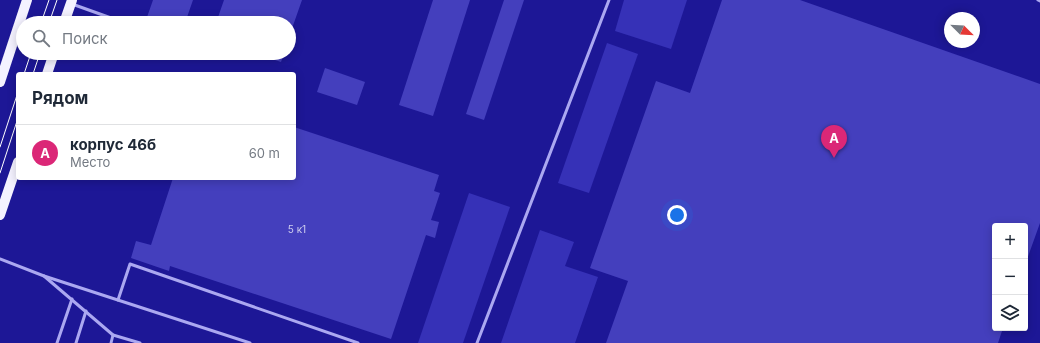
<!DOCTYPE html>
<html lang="ru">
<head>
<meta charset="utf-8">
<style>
  body { margin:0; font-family:Inter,sans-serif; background:#f6f6f7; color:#1f2937 }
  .controls { position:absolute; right:12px; bottom:12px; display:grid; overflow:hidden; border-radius:4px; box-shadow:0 2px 10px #0003 }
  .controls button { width:36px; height:36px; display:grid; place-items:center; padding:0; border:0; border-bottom:1px solid #e0e1e3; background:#fff; color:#1f2937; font:20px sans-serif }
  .compass { position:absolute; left:944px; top:12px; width:36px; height:36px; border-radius:50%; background:#fff; box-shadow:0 2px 10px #0003; rotate:114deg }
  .you { position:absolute; left:677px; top:215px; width:14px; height:14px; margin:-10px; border:3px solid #fff; border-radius:50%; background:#1a73e8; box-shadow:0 0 0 6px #1a73e833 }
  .badge { display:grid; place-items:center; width:26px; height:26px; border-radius:50%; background:#db2777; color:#fff; font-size:13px; font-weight:700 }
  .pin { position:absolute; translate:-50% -33px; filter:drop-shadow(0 1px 2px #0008) }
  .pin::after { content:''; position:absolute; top:21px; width:14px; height:12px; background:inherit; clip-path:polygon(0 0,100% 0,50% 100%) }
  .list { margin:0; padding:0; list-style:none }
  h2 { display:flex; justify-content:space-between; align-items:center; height:52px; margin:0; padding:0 16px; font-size:17px }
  h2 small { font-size:13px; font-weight:400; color:#747a83 }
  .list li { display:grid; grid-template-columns:26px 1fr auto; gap:12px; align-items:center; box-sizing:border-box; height:56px; padding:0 16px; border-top:1px solid #e0e1e3 }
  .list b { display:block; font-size:15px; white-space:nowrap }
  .list p { margin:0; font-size:13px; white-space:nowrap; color:#747a83 }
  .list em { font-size:13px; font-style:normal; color:#747a83 }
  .icon { flex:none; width:22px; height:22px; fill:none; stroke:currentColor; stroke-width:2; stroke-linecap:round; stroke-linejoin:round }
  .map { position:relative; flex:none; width:1040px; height:343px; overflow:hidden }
  .search { position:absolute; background:#fff; box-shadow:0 2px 10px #0003; left:16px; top:16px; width:280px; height:44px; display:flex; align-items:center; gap:10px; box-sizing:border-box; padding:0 14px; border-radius:22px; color:#747a83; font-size:15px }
  .panel { position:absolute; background:#fff; box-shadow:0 2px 10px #0003; left:16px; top:72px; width:280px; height:108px; border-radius:4px }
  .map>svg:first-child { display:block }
</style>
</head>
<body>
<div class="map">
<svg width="1040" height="343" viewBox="0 0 1040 343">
  <rect width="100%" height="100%" fill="#1d1796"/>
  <g fill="#3631b7">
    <path d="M624 0H687L671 49 615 31Z"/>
    <path d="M607 43 638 54 589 193 558 183Z"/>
    <path d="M469 193 510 207 463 343H418Z"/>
    <path d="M540 230 574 242 565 266 598 277 575 343H501Z"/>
  </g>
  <g fill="#443fbd">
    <path d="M153 0H193L185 23H154L146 20Z"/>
    <path d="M224 0H302L289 37V23H216Z"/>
    <path d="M433 0H470L433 116 399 105Z"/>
    <path d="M504 0H524L484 120 466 114Z"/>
    <path d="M722 0H800L1040 84V223L1025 265V226H995V328H1003L998 343H606L628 281 590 268 656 81 690 93Z"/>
    <path d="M254 53H284L281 62Z"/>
    <path d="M325 68 365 82 357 105 317 92Z"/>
    <path d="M294 127 439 175 434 191 440 193 431 220 439 222 435 238 426 235 391 339 170 266 169 271 131 258 136 241 151 245 173 178H294Z"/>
  </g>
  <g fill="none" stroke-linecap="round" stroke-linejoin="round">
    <g stroke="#aba8f1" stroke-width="3">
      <path d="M1038 0 1040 1"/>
      <path d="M72 4 125 23"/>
      <path d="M0 259 44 276 113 335 140 343"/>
      <path d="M44 276 250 343"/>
      <path d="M118 300 130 264 358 343"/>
      <path d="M57 343 72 299"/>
      <path d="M76 343 86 311"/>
      <path d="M111 343 113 335"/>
      <path d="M477 343 609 0"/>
    </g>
    <g stroke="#f4f2ff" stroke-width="10">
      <path d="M64 23 72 0"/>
      <path d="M47 74 54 53"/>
      <path d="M0 82 27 0"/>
      <path d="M0 215 18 162"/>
    </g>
    <g stroke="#fff" stroke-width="1">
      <path d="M41 23 49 0"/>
      <path d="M49 23 57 0"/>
      <path d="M24 74 31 53"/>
      <path d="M33 74 40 53"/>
      <path d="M0 147 18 92"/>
      <path d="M0 173 18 118"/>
    </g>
  </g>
  <g text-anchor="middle" stroke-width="3" stroke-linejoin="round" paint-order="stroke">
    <g font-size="10" fill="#d0cfee">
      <text x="297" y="233">5 к1</text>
    </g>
  </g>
</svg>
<div class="controls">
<button>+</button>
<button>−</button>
<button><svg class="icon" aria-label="layers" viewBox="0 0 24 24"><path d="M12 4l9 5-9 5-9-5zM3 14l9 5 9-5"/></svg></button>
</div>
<svg class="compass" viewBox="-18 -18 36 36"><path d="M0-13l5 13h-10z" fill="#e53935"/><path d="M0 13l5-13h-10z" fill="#747a83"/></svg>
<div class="you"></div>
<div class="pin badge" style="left:834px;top:158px">A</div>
<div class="search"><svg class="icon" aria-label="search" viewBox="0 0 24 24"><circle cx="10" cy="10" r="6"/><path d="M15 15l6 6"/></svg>Поиск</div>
<section class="panel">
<h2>Рядом<small></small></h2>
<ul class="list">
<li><span class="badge">A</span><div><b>корпус 46б</b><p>Место</p></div><em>60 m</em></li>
</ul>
</section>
</div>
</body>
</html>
